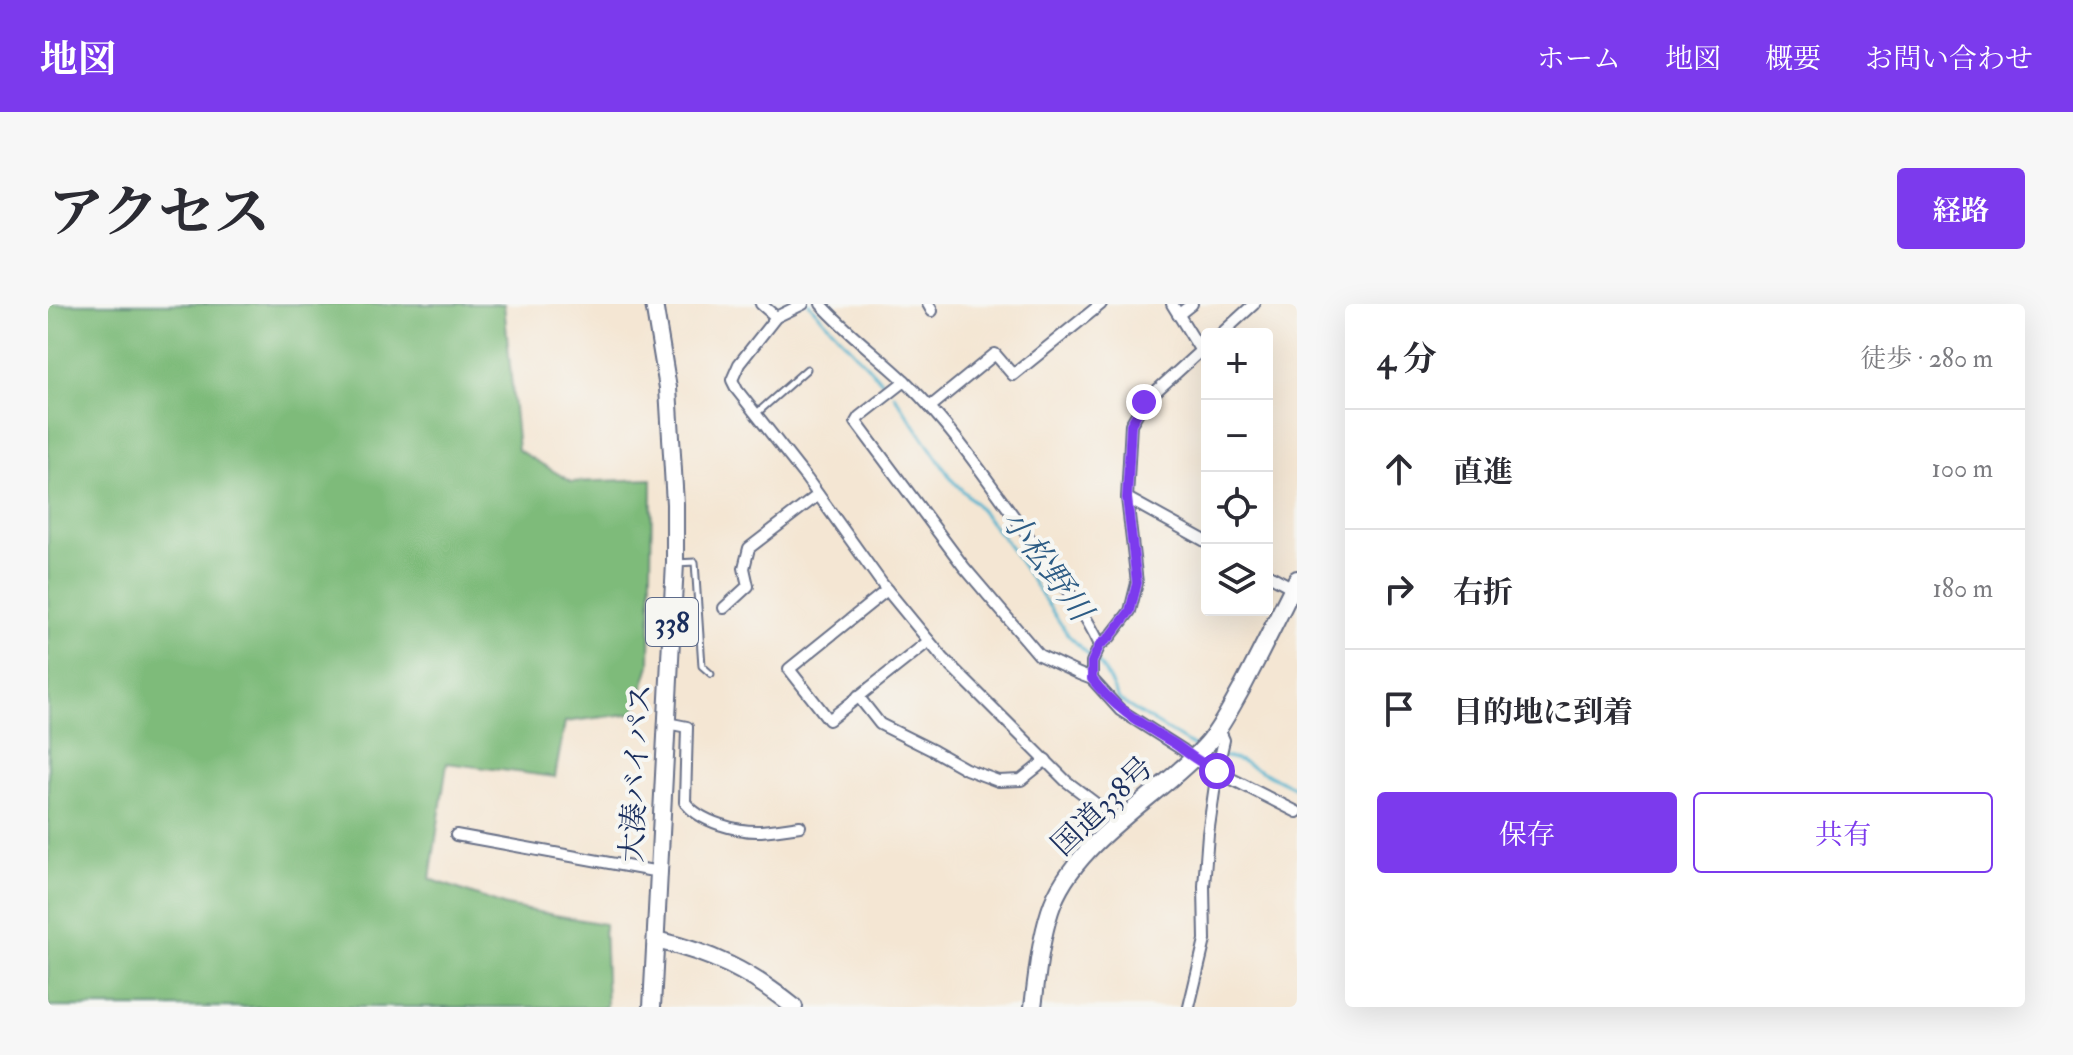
<!DOCTYPE html>
<html lang="ja">
<head>
<meta charset="utf-8">
<style>
  body { margin:0; font-family:"IM FELL Double Pica","Noto Serif JP",serif; background:#f7f7f7; color:#2b2b33 }
  .controls { position:absolute; right:24px; top:24px; display:grid; overflow:hidden; border-radius:8px; box-shadow:0 8px 32px #0002 }
  .controls button { width:72px; height:72px; display:grid; place-items:center; padding:0; border:0; border-bottom:2px solid #e1e1e2; background:#fff; color:#2b2b33; font:40px sans-serif }
  .stop { position:absolute; width:24px; height:24px; margin:-18px; border:6px solid #7c3aed; border-radius:50%; background:#fff }
  .stop.end { background:#7c3aed; border-color:#fff; box-shadow:0 2px 8px #0008 }
  .list { margin:0; padding:0; list-style:none }
  h2 { display:flex; justify-content:space-between; align-items:center; height:104px; margin:0; padding:0 32px; font-size:34px }
  h2 small { font-size:26px; font-weight:400; color:#7c7c81 }
  .list li { display:grid; grid-template-columns:52px 1fr auto; gap:24px; align-items:center; box-sizing:border-box; height:120px; padding:0 32px; border-top:2px solid #e1e1e2 }
  .list b { display:block; font-size:30px; white-space:nowrap }
  .list em { font-size:26px; font-style:normal; color:#7c7c81 }
  .actions { display:flex; gap:16px; padding:24px 32px }
  .actions a { flex:1; padding:18px 0; border:2px solid #7c3aed; border-radius:8px; text-align:center; font-size:28px; color:#7c3aed }
  .actions .main { background:#7c3aed; color:#fff }
  .icon { flex:none; width:44px; height:44px; fill:none; stroke:currentColor; stroke-width:2; stroke-linecap:round; stroke-linejoin:round }
  .map { position:relative; flex:none; width:1249px; height:703px; overflow:hidden; border-radius:8px }
  header { display:flex; align-items:center; gap:48px; box-sizing:border-box; height:112px; padding:0 40px; background:#7c3aed; color:#fff }
  header strong { font-size:38px }
  nav { display:flex; gap:44px; margin-inline-start:auto; font-size:28px }
  .intro { display:flex; align-items:center; justify-content:space-between; box-sizing:border-box; height:192px; padding:0 48px }
  h1 { margin:0; font-size:56px }
  .button { padding:20px 36px; border-radius:8px; background:#7c3aed; color:#fff; font-size:28px; font-weight:700 }
  main { display:flex; gap:48px; padding:0 48px }
  aside { flex:1; background:#fff; border-radius:8px; box-shadow:0 8px 32px #0002 }
  .map>svg:first-child { display:block }
</style>
</head>
<body>
<header>
<strong>地図</strong>
<nav><a>ホーム</a><a>地図</a><a>概要</a><a>お問い合わせ</a></nav>
</header>
<div class="intro"><h1>アクセス</h1><a class="button">経路</a></div>
<main>
<div class="map">
<svg width="1249" height="703" viewBox="0 0 1249 703">
  <rect width="100%" height="100%" fill="#f6f6f2"/>
  <filter id="ink" filterUnits="userSpaceOnUse"><feTurbulence type="fractalNoise" baseFrequency=".0125" numOctaves="2"/><feDisplacementMap in="SourceGraphic" scale="16" xChannelSelector="R" yChannelSelector="G"/><feConvolveMatrix kernelMatrix="1 2 1 2 8 2 1 2 1" color-interpolation-filters="sRGB"/></filter>
  <filter id="wash" filterUnits="userSpaceOnUse"><feTurbulence type="fractalNoise" baseFrequency=".006" numOctaves="4" result="noise"/><feDisplacementMap in="SourceGraphic" scale="32" xChannelSelector="R" yChannelSelector="G"/><feGaussianBlur stdDeviation="1.8" result="paint"/><feColorMatrix in="noise" values="0 0 0 0 0 0 0 0 0 0 0 0 0 0 0 0 0 1.4 0 .05"/><feComposite in="paint" operator="in"/></filter>
  <g filter="url(#wash)">
    <rect width="100%" height="100%" fill="#f4e6d3"/>
    <path fill="#7ebb7a" stroke="#4c756c" stroke-width="2" d="M0 0H456L470 146 524 178 604 175 602 361 587 409 517 418 507 473 399 459 382 575 458 602 556 620 559 703H0Z"/>
    <g fill="none" stroke-linecap="round" stroke-linejoin="round">
      <g stroke="#4eb1cd" stroke-width="3">
        <path d="M761 0 841 85"/>
        <path d="M846 91 904 176 926 198 957 236 1020 331 1042 352"/>
        <path d="M1048 357C1060 367 1063 384 1072 397L1148 444"/>
        <path d="M1159 448 1193 457 1249 485"/>
      </g>
    </g>
  </g>
  <g filter="url(#ink)">
    <g fill="none" stroke-linecap="round" stroke-linejoin="round">
      <defs>
        <g id="service">
          <path d="M709 109 759 65"/>
          <path d="M628 259 647 258 654 362 663 370"/>
        </g>
        <g id="minor">
          <path d="M713 0 728 13"/>
          <path d="M755 0 728 13 691 60 684 76 689 86 759 175 835 281 895 354 1018 477 1071 517"/>
          <path d="M773 0C799 29 831 52 859 79 904 123 940 177 977 228 1003 265 1033 300 1052 341L1044 358V375"/>
          <path d="M880 0 884 7"/>
          <path d="M1124 0 1153 47"/>
          <path d="M1130 11 1144 0"/>
          <path d="M1173 30 1206 0"/>
          <path d="M857 77 811 113 808 118 916 263 991 351 1031 370 1044 375 1072 406 1135 446 1150 458 1249 508"/>
          <path d="M882 103 947 50 965 71 1053 0"/>
          <path d="M1079 194 1159 238"/>
          <path d="M1219 270 1245 284"/>
          <path d="M839 286 741 365 781 416 881 337"/>
          <path d="M676 304 700 282 696 264 701 244 770 191"/>
          <path d="M1052 341 1062 333 1082 307 1089 279 1079 194 1083 120 1096 98 1159 41"/>
          <path d="M810 392 832 420 886 447 918 465 950 477 973 476 998 456"/>
          <path d="M619 419 639 423 637 498C651 518 690 528 713 527 726 526 739 524 752 522"/>
          <path d="M408 531 611 568"/>
          <path d="M1141 703 1157 636 1156 582 1160 530 1169 467 1176 436 1171 425"/>
        </g>
        <g id="trunk">
          <path d="M608 636C664 649 701 667 746 703"/>
          <path d="M604 703 627 259V200L620 84 606 0"/>
          <path d="M985 703C989 671 992 638 1002 607 1024 537 1112 493 1159 440 1173 424 1183 403 1194 384 1213 348 1231 311 1249 275"/>
        </g>
      </defs>
      <use href="#service" stroke="#676f87" stroke-width="9"/>
      <use href="#minor" stroke="#676f87" stroke-width="14"/>
      <use href="#trunk" stroke="#676f87" stroke-width="20"/>
      <use href="#service" stroke="#fff" stroke-width="5"/>
      <use href="#minor" stroke="#fff" stroke-width="10"/>
      <use href="#trunk" stroke="#fff" stroke-width="16"/>
    </g>
  </g>
  <g fill="none" stroke-linecap="round" stroke-linejoin="round" filter="url(#ink)">
    <path stroke="#7c3aed" stroke-width="10" d="M1096 98 1083 120 1079 194 1089 279 1082 307 1062 333 1052 341 1048 349 1044 358V375C1068 406 1094 420 1127 440 1141 450 1153 460 1169 467"/>
  </g>
  <g text-anchor="middle" stroke-width="8" stroke-linejoin="round" paint-order="stroke">
    <rect fill="#f6f6f2" stroke="#5d6b8a" stroke-width="2" x="598" y="294" width="52" height="48" rx="6"/>
    <g font-size="28" font-weight="bold" fill="#1b2f5e">
      <text x="624" y="328">338</text>
    </g>
    <g font-size="30" fill="#1b2f5e" stroke="#f6f6f2">
      <text transform="translate(588 469) rotate(-87)" y="10">大湊バイパス</text>
      <text transform="translate(1054 502) rotate(-44)" y="10">国道338号</text>
    </g>
    <g font-size="32" font-style="italic" fill="#2d5c85" stroke="#f6f6f2">
      <text transform="translate(999 261) rotate(54)" y="11">小松野川</text>
    </g>
  </g>
</svg>
<div class="controls">
<button>+</button>
<button>−</button>
<button><svg class="icon" aria-label="locate" viewBox="0 0 24 24"><circle cx="12" cy="12" r="6"/><path d="M12 2v4M12 18v4M2 12h4M18 12h4"/></svg></button>
<button><svg class="icon" aria-label="layers" viewBox="0 0 24 24"><path d="M12 4l9 5-9 5-9-5zM3 14l9 5 9-5"/></svg></button>
</div>
<div class="stop" style="left:1169px;top:467px"></div>
<div class="stop end" style="left:1096px;top:98px"></div>
</div>
<aside>
<h2>4 分<small>徒歩 · 280 m</small></h2>
<ul class="list">
<li><svg class="icon" aria-label="ahead" viewBox="0 0 24 24"><path d="M12 20V5M6 11l6-6 6 6"/></svg><div><b>直進</b></div><em>100 m</em></li>
<li><svg class="icon" aria-label="right" viewBox="0 0 24 24"><path d="M7 20v-9h11M14 6l5 5-5 5"/></svg><div><b>右折</b></div><em>180 m</em></li>
<li><svg class="icon" aria-label="arrive" viewBox="0 0 24 24"><path d="M6 21V4h12l-3 4 3 4H6"/></svg><div><b>目的地に到着</b></div></li>
</ul>
<div class="actions"><a class="main">保存</a><a>共有</a></div>
</aside>
</main>
</body>
</html>
